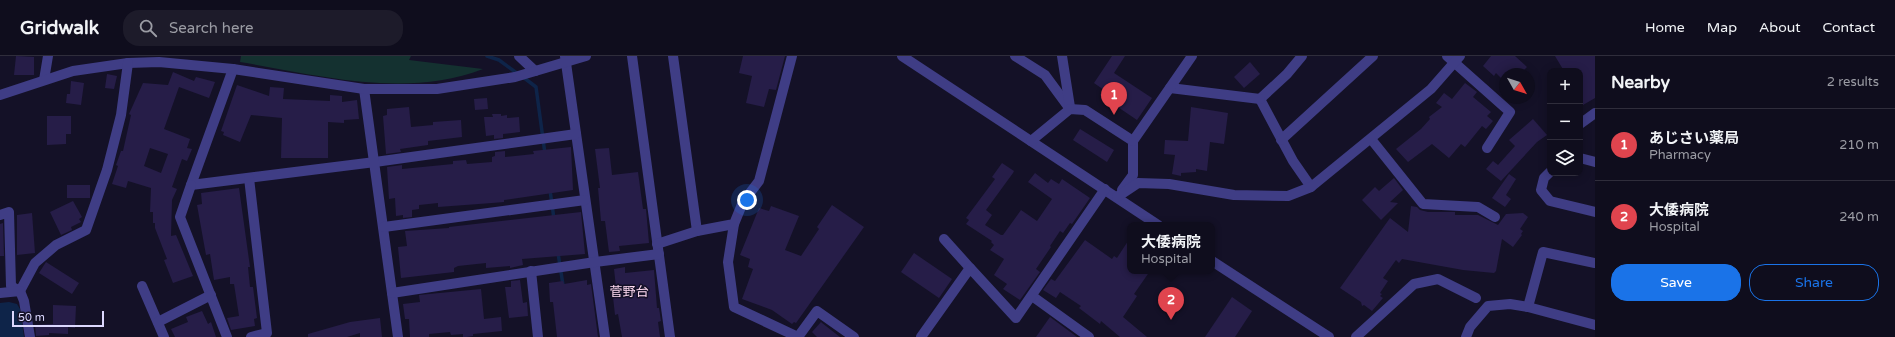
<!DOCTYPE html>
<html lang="en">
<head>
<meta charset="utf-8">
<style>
  body { margin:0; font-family:"Varela Round","Noto Sans JP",sans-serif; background:#1d1b2a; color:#f1f3f6 }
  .controls { position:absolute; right:12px; top:12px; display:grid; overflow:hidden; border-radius:8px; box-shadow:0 2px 10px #0003 }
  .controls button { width:36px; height:36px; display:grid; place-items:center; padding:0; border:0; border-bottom:1px solid #2f2d3b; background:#0f0d1d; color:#f1f3f6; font:20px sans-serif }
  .compass { position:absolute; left:1499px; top:12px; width:36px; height:36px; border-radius:50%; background:#0f0d1d; box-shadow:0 2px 10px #0003; rotate:129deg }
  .scale { position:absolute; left:12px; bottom:10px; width:92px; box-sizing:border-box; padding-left:4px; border:2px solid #dcd8fe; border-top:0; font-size:11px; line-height:14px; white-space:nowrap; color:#dcd8fe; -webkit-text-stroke:3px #141127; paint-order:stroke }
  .you { position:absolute; left:747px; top:144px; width:14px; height:14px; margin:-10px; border:3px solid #fff; border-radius:50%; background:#1a73e8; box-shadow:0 0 0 6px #1a73e833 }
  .badge { display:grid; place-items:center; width:26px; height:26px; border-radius:50%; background:#1a73e8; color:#fff; font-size:13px; font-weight:700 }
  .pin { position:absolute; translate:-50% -33px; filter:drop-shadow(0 1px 2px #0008) }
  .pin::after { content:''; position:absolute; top:21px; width:14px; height:12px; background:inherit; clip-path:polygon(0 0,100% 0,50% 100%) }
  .popup { position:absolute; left:1127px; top:166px; width:88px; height:52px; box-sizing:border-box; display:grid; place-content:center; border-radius:8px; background:#0f0d1d; filter:drop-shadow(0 1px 3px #0005); font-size:13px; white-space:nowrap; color:#9b9ca4 }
  .popup b { font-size:15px; color:#f1f3f6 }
  .popup::after { content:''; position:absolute; left:50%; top:100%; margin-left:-8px; border:8px solid transparent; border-top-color:#0f0d1d }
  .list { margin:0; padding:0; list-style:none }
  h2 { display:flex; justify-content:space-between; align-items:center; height:52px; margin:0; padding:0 16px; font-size:17px }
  h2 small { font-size:13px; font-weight:400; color:#9b9ca4 }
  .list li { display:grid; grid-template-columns:26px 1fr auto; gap:12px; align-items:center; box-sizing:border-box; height:72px; padding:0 16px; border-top:1px solid #2f2d3b }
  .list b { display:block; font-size:15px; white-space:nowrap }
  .list p { margin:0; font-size:13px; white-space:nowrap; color:#9b9ca4 }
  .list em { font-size:13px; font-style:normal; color:#9b9ca4 }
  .actions { display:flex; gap:8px; padding:12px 16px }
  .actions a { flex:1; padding:9px 0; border:1px solid #1a73e8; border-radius:16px; text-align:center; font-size:14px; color:#1a73e8 }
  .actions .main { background:#1a73e8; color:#fff }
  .icon { flex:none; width:22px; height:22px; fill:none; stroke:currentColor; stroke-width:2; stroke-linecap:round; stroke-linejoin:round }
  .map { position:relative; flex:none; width:1595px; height:281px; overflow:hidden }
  header { display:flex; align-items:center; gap:24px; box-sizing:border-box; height:56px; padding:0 20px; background:#0f0d1d; border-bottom:1px solid #2f2d3b }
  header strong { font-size:19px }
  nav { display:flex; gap:22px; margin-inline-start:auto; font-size:14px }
  .search { width:280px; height:36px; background:#1d1b2a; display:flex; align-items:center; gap:10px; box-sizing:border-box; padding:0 14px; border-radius:16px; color:#9b9ca4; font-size:15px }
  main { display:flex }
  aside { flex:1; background:#0f0d1d }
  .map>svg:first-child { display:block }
</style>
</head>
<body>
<header>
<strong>Gridwalk</strong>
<div class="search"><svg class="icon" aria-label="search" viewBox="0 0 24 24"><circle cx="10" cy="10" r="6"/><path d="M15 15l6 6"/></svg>Search here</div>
<nav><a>Home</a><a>Map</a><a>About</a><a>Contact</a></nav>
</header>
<main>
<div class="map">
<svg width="1595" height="281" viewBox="0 0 1595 281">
  <rect width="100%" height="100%" fill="#141127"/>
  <path fill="#143130" d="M241 0H411L409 4 483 13C405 43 318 19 240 6Z"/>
  <path fill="#0e2449" d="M9 246 17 248 20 253 24 281H0V247Z"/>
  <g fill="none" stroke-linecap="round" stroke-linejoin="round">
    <g stroke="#0e2449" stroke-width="3.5">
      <path d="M487 0 499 4 518 18"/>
      <path d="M523 21 536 31 545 98"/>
      <path d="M550 134 554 163"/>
      <path d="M558 197 563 229"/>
    </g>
  </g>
  <g fill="#261d48" fill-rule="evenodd">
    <path d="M16 0 34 1V19H14Z"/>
    <path d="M743 0H785L776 34 769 33 764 51 746 47 752 20 739 17Z"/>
    <path d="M1112 0H1125L1114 17 1152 42 1137 64 1100 39 1104 34 1094 27Z"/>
    <path d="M1491 0H1515L1527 11 1520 18H1505V26L1496 17 1494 20 1483 10Z"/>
    <path d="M1555 0H1595V42L1583 49 1580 44V15H1564Z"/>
    <path d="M1250 6 1260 18 1244 32 1234 21Z"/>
    <path d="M173 16 194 25 196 21 215 26 209 42 179 31 164 73 190 83 187 92 192 93 187 105 182 103 172 131 177 133 172 144 171 180 176 179 193 220 173 227 164 204 167 203 155 172V167H153V156H150L151 132 128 125 126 132 112 128 118 110 116 109 121 95H123L131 59 129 58 143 27 168 29ZM150 92 168 98 161 117 144 110Z"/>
    <path d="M107 18 117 20 114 33 105 32Z"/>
    <path d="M71 25 84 27 81 49 66 47 67 38H70Z"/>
    <path d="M1465 27 1477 36 1473 41 1491 56 1487 60 1493 65 1486 73 1482 70 1465 91 1461 88 1449 102 1432 88 1408 106 1396 93 1421 73 1430 63 1429 61 1442 51 1436 47 1444 37 1452 43Z"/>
    <path d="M237 29 269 40 270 31 284 32 283 43 330 45V39L342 40V46L357 44 359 63 344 64V67L328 66V102H281L282 62 251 59 240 86 223 79 224 76 221 75Z"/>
    <path d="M487 42 488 53 475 54 474 43Z"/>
    <path d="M409 51 411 71 433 69V66L461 64 462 81 428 85V89L400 93 401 96 386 98 383 60 387 59V53Z"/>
    <path d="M1191 51 1228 57 1224 88 1210 86 1207 115 1196 113V116L1181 117V120L1172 118 1175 99 1164 98 1165 84 1188 85Z"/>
    <path d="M492 58H501V60L507 59V62L519 61 520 76 503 78V82L494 83V79L486 80 484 61H493Z"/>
    <path d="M47 60H71V78H66V88L47 89Z"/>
    <path d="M1533 63 1547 79 1537 86 1501 125 1486 113 1493 105 1498 109 1515 90 1509 84Z"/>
    <path d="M1080 73 1114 94 1107 106 1073 84Z"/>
    <path d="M571 91 573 134 504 144V146L492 147 438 151V147L419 149V153L412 154V161L403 162V159L396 160 395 142 389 143 387 111 402 109V113L453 108V105L466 104 467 108 492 106V101L495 100V96L505 95V101L534 98 533 95Z"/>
    <path d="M609 92 612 119 638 116 643 153H646L649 187 619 190 620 195 609 196 605 165H601L598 132H600L595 93Z"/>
    <path d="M1002 107 1014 115 1013 117 986 154 992 159 985 169 1001 179H1003L1021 154 1037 165 1052 143 1028 126 1035 117 1048 127 1051 123 1059 128 1062 123 1090 142 1072 168 1070 167 1063 177 1060 175 1050 190 1051 191 1036 213 1040 216 1020 244 1003 233 1007 228 994 219 1004 203 990 194 994 189 991 186 992 185 966 168 969 164 966 162 995 123 992 121Z"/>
    <path d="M1509 118 1516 123 1506 139 1511 143 1505 151 1492 142Z"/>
    <path d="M1394 122 1403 134 1390 146 1398 147 1381 164 1362 144 1375 131 1379 135Z"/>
    <rect x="67" y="129" width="23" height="13"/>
    <path d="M239 132 250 211H248L250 231H253L257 262 254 263 255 270 231 274 227 262 239 260 234 228H230V221L214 224 210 198 206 199 197 149 202 148 201 137Z"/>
    <path d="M73 145 82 161 79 163 81 166 71 171 72 174 61 179 50 156Z"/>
    <path d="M832 149 864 171 796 267 794 266 792 268 772 254 742 243 753 213 748 211 750 203 740 199 759 152 769 155 771 150 799 160 785 194 801 200 819 173 817 171Z"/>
    <path d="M1411 150 1417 151 1420 154 1428 156H1455V159H1478L1498 169 1506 158 1523 157 1528 161 1520 173 1523 175 1521 178 1522 179 1513 191 1502 183 1496 215 1494 217 1463 214 1402 203 1399 207 1396 204 1383 222 1388 225 1380 237 1382 238 1380 240 1383 242 1372 255 1364 249 1362 250 1361 246 1340 232 1390 162 1408 176Z"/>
    <path d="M581 156 585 198 522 203 523 209 510 212V210L486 212V207L458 210 454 212V216L401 222 398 191 407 190 405 175 449 172V171Z"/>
    <path d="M32 157 35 197 17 199V159Z"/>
    <path d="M3 167 4 200H0V168Z"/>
    <path d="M1130 182V215H1150L1134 238 1137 240 1123 261 1147 281H1120L1101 265 1100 268 1079 252 1081 250 1060 236 1056 242 1043 234 1051 223 1055 225 1085 184 1112 203 1114 200 1117 202Z"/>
    <path d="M914 197 952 223 939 242 901 216Z"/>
    <path d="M46 206 79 227 72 238 39 217Z"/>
    <path d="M625 211V217L654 214 657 252H659L661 265 658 266 660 281H622L618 258 615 259 613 241 617 240 614 213Z"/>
    <path d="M520 224 523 247 527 246 528 260 509 262 505 231H511V225Z"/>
    <path d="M587 224V229L591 228 598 281H557L553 246H550L549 227 563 225 564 228Z"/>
    <path d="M481 233 484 263 501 261 502 275 473 278V280L467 281H463V278L451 279 450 276 429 278V281H410L409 263H405L403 248 420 246 419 239Z"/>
    <path d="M1232 241 1252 255 1235 281H1205Z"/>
    <path d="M53 249 76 250 75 272 68 271V278L49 277V279L36 280 35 269 53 268Z"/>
    <path d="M202 255 208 268 211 266 216 281H175L171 273 188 266 186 261Z"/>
    <path d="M1050 261 1077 281H1036Z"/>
    <path d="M380 262 382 281H360V277L347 281H308V278L350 266Z"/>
    <path d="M821 266 822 267 840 281H817L812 276Z"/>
  </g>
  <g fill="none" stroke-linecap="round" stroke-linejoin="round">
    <g stroke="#3f3d85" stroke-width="10">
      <path d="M519 0 535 15"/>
      <path d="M565 0 605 281"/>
      <path d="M632 0 670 281"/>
      <path d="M673 0 697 175"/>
      <path d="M902 0 1158 169"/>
      <path d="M1015 0 1045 19 1070 53"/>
      <path d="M1062 0 1070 51"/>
      <path d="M1302 0 1287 18 1260 43 1293 105 1311 131"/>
      <path d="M1447 0 1510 56 1487 92"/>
      <path d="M233 13 191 129 375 106 576 78"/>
      <path d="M44 24 48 0"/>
      <path d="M1170 32 1260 43"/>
      <path d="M364 33 398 281"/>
      <path d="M0 39 73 15 128 7 159 6 233 13 364 33H437L515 21 586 0"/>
      <path d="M1580 68 1595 57"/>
      <path d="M1371 83 1423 148 1478 151 1495 161"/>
      <path d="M1281 84 1373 0"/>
      <path d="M1031 85 1070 53 1085 54 1133 85V119L1122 134"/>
      <path d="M1133 85 1192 0"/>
      <path d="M1580 102 1595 106"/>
      <path d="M1550 116 1544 122 1541 134 1550 145 1595 156"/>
      <path d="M249 122 267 277 251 281"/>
      <path d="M191 129 180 161 227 281"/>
      <path d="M1117 141 1138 127 1169 128 1234 139 1288 140 1311 131 1431 33 1460 0"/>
      <path d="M0 159 9 156 11 230 20 235 35 207 56 189 86 174 107 114 121 59 128 7"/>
      <path d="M734 168 728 206 734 251 798 281 817 255 854 281"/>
      <path d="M384 171 585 144"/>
      <path d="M944 183 970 212"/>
      <path d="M657 188 697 175 734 168 743 146 759 125 792 0"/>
      <path d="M1212 205 1329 281"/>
      <path d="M531 215 538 281"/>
      <path d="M142 230 164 281"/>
      <path d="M0 237 20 235 24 245 30 281"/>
      <path d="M392 237 595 206 659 198"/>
      <path d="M1032 240 1089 281"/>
      <path d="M1528 251 1543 196 1595 207"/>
      <path d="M158 266 211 239"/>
      <path d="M921 281 970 212 1016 262 1105 133"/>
      <path d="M1356 281 1414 228 1438 223 1476 242"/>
      <path d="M1466 281 1470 271 1488 250 1510 248 1528 251 1595 269"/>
    </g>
  </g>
  <g text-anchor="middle" stroke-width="3" stroke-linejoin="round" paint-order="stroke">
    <g font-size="13" fill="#fedaf1" stroke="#141127">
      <text x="629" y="240">菅野台</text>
    </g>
  </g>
</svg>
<div class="controls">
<button>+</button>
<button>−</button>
<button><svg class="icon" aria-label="layers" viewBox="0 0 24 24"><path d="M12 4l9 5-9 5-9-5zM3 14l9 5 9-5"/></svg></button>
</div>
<svg class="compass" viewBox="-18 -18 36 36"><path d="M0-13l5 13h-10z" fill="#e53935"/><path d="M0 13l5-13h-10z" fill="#9b9ca4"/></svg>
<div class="scale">50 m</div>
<div class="you"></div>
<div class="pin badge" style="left:1114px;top:59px;background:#e0444e">1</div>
<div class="pin badge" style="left:1171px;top:264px;background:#e0444e">2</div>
<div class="popup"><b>大倭病院</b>Hospital</div>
</div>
<aside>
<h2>Nearby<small>2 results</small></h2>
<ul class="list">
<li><span class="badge" style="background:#e0444e">1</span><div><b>あじさい薬局</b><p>Pharmacy</p></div><em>210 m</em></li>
<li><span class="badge" style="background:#e0444e">2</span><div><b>大倭病院</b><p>Hospital</p></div><em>240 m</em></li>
</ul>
<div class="actions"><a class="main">Save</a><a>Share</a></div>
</aside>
</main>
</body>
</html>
